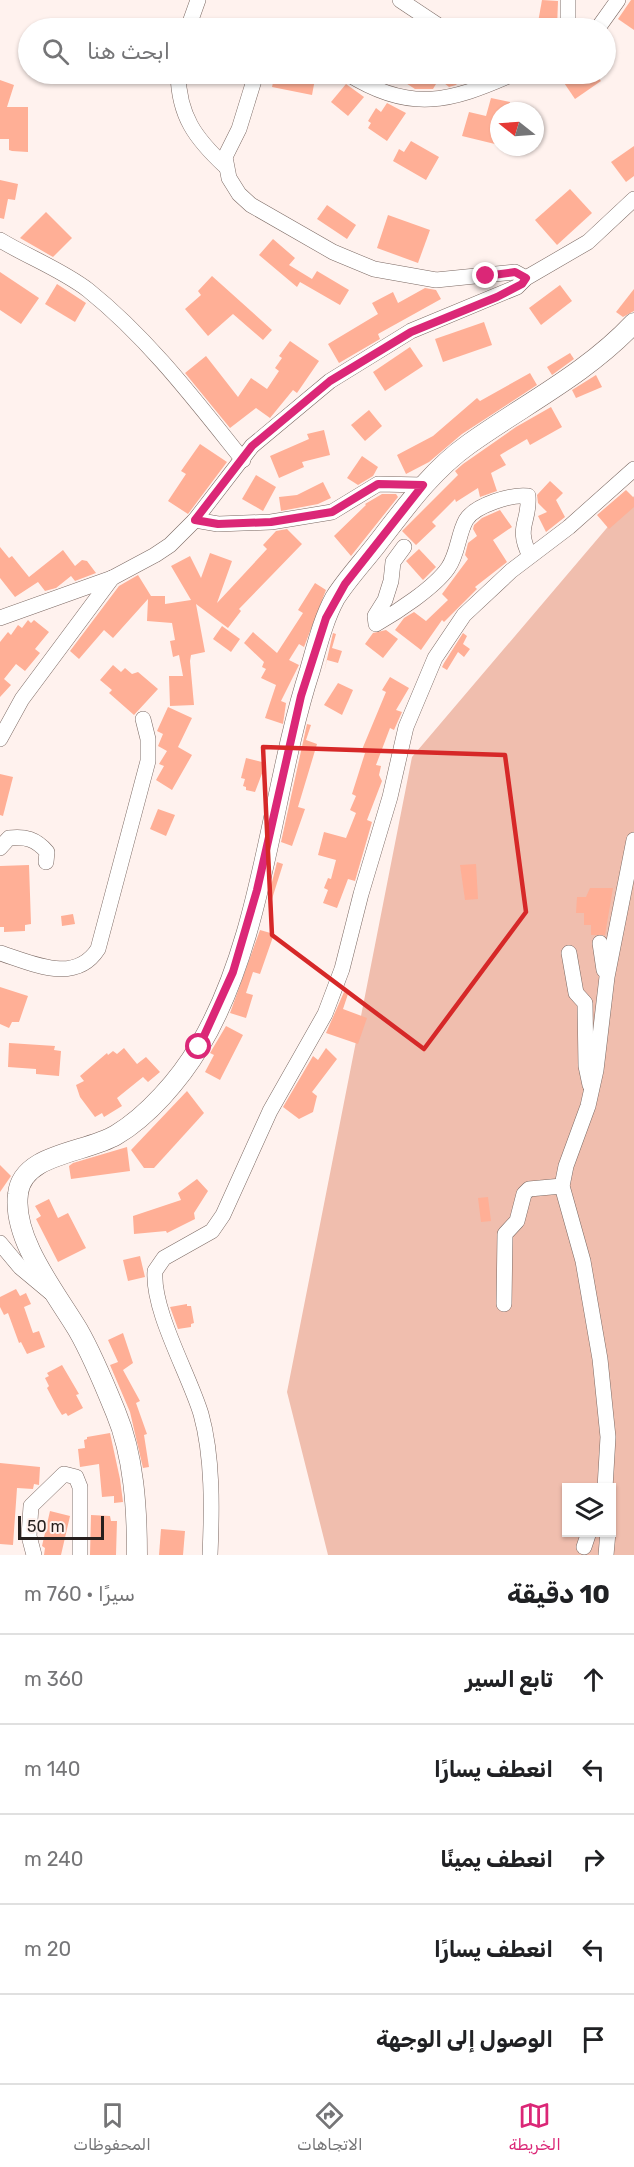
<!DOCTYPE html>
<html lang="ar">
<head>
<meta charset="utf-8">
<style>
  body { margin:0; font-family:Rubik,"Noto Naskh Arabic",sans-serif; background:#f6f6f6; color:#202124; direction:rtl }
  .controls { position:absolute; right:18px; bottom:18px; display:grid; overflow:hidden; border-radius:0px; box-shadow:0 2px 4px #0004 }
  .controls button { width:54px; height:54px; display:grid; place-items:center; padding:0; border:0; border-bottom:2px solid #e0e0e0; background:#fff; color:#202124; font:30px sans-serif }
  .compass { position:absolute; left:490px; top:102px; width:54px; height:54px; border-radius:50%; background:#fff; box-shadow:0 2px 4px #0004; rotate:287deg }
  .scale { position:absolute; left:18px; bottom:15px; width:86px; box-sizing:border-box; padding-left:6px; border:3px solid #261f1d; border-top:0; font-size:16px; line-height:21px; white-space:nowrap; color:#261f1d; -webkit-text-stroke:4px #fff2ee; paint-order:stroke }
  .stop { position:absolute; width:18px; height:18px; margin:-14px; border:4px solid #db2777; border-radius:50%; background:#fff }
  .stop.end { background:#db2777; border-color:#fff; box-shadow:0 2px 6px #0008 }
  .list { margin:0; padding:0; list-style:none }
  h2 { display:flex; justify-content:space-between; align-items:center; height:78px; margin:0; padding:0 24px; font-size:26px }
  h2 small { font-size:20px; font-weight:400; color:#757577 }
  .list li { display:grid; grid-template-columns:39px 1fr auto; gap:18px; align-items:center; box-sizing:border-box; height:90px; padding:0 24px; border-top:2px solid #e0e0e0 }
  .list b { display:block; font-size:22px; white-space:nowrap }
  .list em { font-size:20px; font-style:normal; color:#757577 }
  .icon { flex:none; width:33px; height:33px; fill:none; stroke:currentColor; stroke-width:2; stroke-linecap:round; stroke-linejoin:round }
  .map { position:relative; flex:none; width:634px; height:1555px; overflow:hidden; direction:ltr }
  .search { position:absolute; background:#fff; box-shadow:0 2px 4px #0004; left:18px; right:18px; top:18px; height:66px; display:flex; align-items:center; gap:15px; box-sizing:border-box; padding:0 21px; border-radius:33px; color:#757577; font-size:22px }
  .sheet { height:528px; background:#fff }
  nav { display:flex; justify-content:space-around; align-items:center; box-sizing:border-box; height:84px; border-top:2px solid #e0e0e0; background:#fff; font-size:16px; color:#757577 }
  nav a { display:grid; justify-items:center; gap:3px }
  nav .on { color:#db2777 }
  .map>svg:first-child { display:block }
</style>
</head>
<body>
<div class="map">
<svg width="634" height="1555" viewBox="0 0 634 1555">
  <rect width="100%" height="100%" fill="#fff2ee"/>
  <path fill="#f0beae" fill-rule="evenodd" d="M634 496V1555H328L287 1392 412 757ZM566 1488H612V1532H566Z"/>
  <g fill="#ffaf96">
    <path d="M542 0 558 1 557 28H537Z"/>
    <path d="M631 0H634V30L618 19Z"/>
    <path d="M275 74H316L312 95 272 87Z"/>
    <path d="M405 74H465L456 85 449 87 439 79 433 89H415L401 80Z"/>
    <path d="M558 74H595L601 81 575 99Z"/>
    <path d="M0 80 14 85 7 107H28V152L12 151 9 150V139H0Z"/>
    <path d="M346 84 364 97 348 116 331 102Z"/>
    <path d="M491 98 510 102 508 111H499V145L462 136 469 112 486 116Z"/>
    <path d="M387 103 406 113 387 141 368 128 371 123 368 121 376 108 381 112Z"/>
    <path d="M411 141 439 157 426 180 393 161 399 149 404 152Z"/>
    <path d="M634 146V176L626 182 611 162Z"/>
    <path d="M0 180 18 184 15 200 8 199 4 219 0 218Z"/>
    <path d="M570 189 592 213 557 245 535 220Z"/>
    <path d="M327 205 356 225 347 239 317 219Z"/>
    <path d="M46 212 72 238 53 257 20 238Z"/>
    <path d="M388 215 430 230 418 263 377 248Z"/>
    <path d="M273 239 295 258 289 265 312 279 317 271 349 290 340 305 300 282 297 287 259 255Z"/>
    <path d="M0 272 39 298 21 324 0 310Z"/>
    <path d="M212 276 272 330 263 340 233 314 208 336 185 309 201 295 198 291Z"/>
    <path d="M57 284 86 303 75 322 45 304Z"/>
    <path d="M560 285 572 301 541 325 529 308Z"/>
    <path d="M425 288 436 290 441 299 378 334 380 339 339 363 328 344 378 314 372 303 393 292 398 303Z"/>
    <path d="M634 289V311L623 317 616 312Z"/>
    <path d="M484 322 492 345 443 362 435 339Z"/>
    <path d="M290 341 319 361 297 393 293 390 270 418 256 408 230 428 185 373 206 356 238 397 251 378 267 389 279 371 275 368 282 358 279 356Z"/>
    <path d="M410 347 423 366 385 391 373 372Z"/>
    <path d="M570 353 574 359 552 375 547 367Z"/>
    <path d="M530 373 537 385 462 434 429 462 406 474 397 455 433 436 477 398 480 401Z"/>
    <path d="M596 375 602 387 576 398 572 390Z"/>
    <path d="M551 407 562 427 530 445 527 439 500 455 506 465 491 473 497 491 480 497 478 488 456 502 455 499 432 522 436 526 416 545 402 531 458 475 455 471 463 464 516 427Z"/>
    <path d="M369 410 382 426 365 441 351 425Z"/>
    <path d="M324 430 330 455 302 462 304 467 279 478 270 456 309 439 307 434Z"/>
    <path d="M200 444 227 462 188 514 168 501 186 474 181 471Z"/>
    <path d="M362 456 378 467 373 476 358 485 347 478Z"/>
    <path d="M256 475 276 487 263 511 242 499Z"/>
    <path d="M550 481 563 493 556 500 565 517 546 532 538 516 547 512 538 503 537 495Z"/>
    <path d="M323 482 331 498 318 504 281 511 279 497 297 495Z"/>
    <path d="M626 490 634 498V507L609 529 597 515Z"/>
    <path d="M382 494H396L398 497 351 556 334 536 366 505 365 504Z"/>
    <path d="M500 510 512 527 493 540 507 562 475 587 477 589 444 622 442 620 421 650 395 630 404 618 414 612 426 621 448 600 442 594 468 559 465 555 468 543 477 536 473 529 474 525 482 518Z"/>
    <path d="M287 529 302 544 239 609 241 611 228 628 196 604 205 652 191 655 190 661 194 705 170 706 169 676H183L179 655 173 657 170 641 175 640 172 623 147 621 148 599 113 638 104 630 79 659 70 651 119 586 138 575 151 596H165V604L191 600 171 566 190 556 201 578 210 553 232 561 217 603 267 549 263 545 276 531Z"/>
    <path d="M0 547 9 558 12 556 29 577 63 550 75 566 82 560 87 561 96 573 75 581 71 576 56 588 45 591 38 582 15 597 0 578Z"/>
    <path d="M419 549 436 567 423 580 406 561Z"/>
    <path d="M315 583 326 590 304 647 299 644 289 660 299 665 281 701 286 703 283 724 265 718 276 685 261 678 266 669 262 667 264 662 244 643 253 632 277 653 303 613 298 610Z"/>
    <path d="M28 620 31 623 34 620 49 632 35 649 40 653 25 671 16 664 4 679 11 685 0 697V642L8 632 11 635 18 625 22 628Z"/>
    <path d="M222 626 240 639 231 652 213 639Z"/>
    <path d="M386 630 398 639 383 658 365 644 373 633Z"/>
    <path d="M333 633 336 634 332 648 342 651 338 663 327 660 324 672Z"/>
    <path d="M463 633 467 636 463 644 470 649 464 657 458 652 447 670 442 667 444 663Z"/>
    <path d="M113 665 121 672 125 668 132 674 138 672 158 689 134 715 109 693 112 690 100 680Z"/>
    <path d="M390 677 409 688 396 710 402 712 394 730 390 728 376 765 381 766 379 775 382 781 367 820 372 822 355 881 348 879 337 908 323 903 328 890 324 888 328 878 331 879 336 860 318 855 324 832 346 838 356 813 350 810 356 796 352 794 365 753 361 752 386 692 382 690Z"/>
    <path d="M338 683 353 690 342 715 324 705Z"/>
    <path d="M168 707 192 718 178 747 192 755 172 790 156 780 164 766 159 764 167 751 158 746 163 734 157 731Z"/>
    <path d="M307 724 311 725 306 740 317 744 298 807 305 809 292 846 281 842Z"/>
    <path d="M246 758 266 763 255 792 246 790V787L243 786 245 779 241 778Z"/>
    <path d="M0 774 13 777 3 816 0 815Z"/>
    <path d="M158 809 175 815 166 836 150 829Z"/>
    <path d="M277 862 283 864 272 899 268 898Z"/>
    <path d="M476 864 478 899 465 900 460 865Z"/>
    <path d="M29 865 31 924 25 925V931L4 932V927H0V866Z"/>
    <path d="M590 888H613L605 935H591V925H584V913H576L577 897H586Z"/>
    <path d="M73 914 75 924 62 926 61 916Z"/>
    <path d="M260 930 274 934 260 974 253 972 246 993 253 995 246 1018 230 1013Z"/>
    <path d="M0 987 28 996 19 1022H12L9 1028 0 1024Z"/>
    <path d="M344 992 348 994 343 1009 367 1018 358 1044 326 1033Z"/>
    <path d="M226 1026 243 1035 220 1080 205 1072 214 1055 210 1053Z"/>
    <path d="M9 1043 55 1046 54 1050 61 1051 59 1076 36 1074V1069L8 1067Z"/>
    <path d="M124 1048 137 1064 146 1057 160 1072 148 1082 143 1077 117 1098 122 1106 104 1117 102 1113 95 1117 80 1097 76 1085 84 1081 80 1076 107 1053 108 1055 113 1051 117 1054Z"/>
    <path d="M326 1048 337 1059 312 1092 317 1096 313 1112 299 1119 283 1107 313 1056 318 1060Z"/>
    <path d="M187 1091 204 1113 154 1168H144L131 1150Z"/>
    <path d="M127 1147 130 1171 71 1179 69 1166 73 1163Z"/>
    <path d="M0 1165 11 1176 0 1192Z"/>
    <path d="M197 1179 208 1191 194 1213 195 1219 167 1233 166 1231 134 1234 133 1216 181 1200 178 1193Z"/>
    <path d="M488 1197 491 1221 481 1222 478 1198Z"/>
    <path d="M49 1199 58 1218 68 1213 86 1248 58 1262 36 1219 41 1216 35 1206Z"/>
    <path d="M140 1256 145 1277 128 1281 123 1260Z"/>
    <path d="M16 1289 20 1296 26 1293 31 1304 24 1307 33 1333 39 1331 45 1347 27 1354 21 1342 19 1343 8 1313 4 1315 0 1307V1297Z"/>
    <path d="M187 1304V1306H191L194 1323 191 1324V1327L178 1329 170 1307Z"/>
    <path d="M123 1333 133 1363 123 1370 140 1401 136 1403 147 1434 144 1435 149 1467 143 1468 130 1412 110 1365 118 1362 108 1340Z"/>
    <path d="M62 1365 79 1394 76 1395 83 1408 68 1416 66 1413 62 1415 57 1407 47 1388 49 1386 45 1378 49 1376 47 1373Z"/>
    <path d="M110 1433 120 1479 123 1502 114 1503V1496L102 1497 99 1464 80 1467 78 1449 85 1448 84 1440 87 1439V1437Z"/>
    <path d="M0 1463 40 1467 39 1485 34 1484 33 1489 17 1488 13 1545 0 1544Z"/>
    <path d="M50 1511 70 1516 61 1555H44L45 1548 42 1546Z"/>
    <path d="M91 1515 110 1516 111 1521H117L116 1555H90Z"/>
    <path d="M161 1529 185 1531 183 1555H159Z"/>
  </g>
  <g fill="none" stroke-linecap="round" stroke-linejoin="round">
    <defs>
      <g id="minor">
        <path d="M400 0 442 28"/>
        <path d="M188 28 198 0"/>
        <path d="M568 28V0"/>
        <path d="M598 28 618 0"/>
        <path d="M178 74C179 116 195 138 225 166"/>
        <path d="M256 74 239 129 225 157 229 178 239 194 251 205 333 252 374 269 436 280 515 272 526 278"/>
        <path d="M348 74C410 113 450 102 513 74"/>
        <path d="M0 240C28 257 62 270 88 290 148 338 195 400 243 460"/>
        <path d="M195 520 218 524 271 522 332 512 378 484 423 485"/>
        <path d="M404 547 393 562 391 581 385 600 375 616 376 624C397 612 434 588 448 568 458 554 458 534 466 520 475 505 512 494 528 496 530 523 515 526 530 556"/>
        <path d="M0 618 112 578 155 555 170 545 195 520 252 446 330 381 411 331 517 287 526 278 588 242 634 199"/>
        <path d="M0 739 22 699 112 578"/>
        <path d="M0 848 9 838C25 836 36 839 47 852L46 862"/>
        <path d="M600 943 604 970"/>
        <path d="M0 953C32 963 75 985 98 949L148 761V739L143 719"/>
        <path d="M569 953 576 993 585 1003 586 1066 590 1085"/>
        <path d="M0 1243 20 1267 50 1292"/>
        <path d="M504 1304 505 1234 517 1221 524 1194 529 1189 562 1186"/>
        <path d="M605 1488 608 1437 600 1359 583 1261 562 1186 566 1166 588 1106 596 1070 607 977 634 840"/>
        <path d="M584 1547 589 1532"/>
        <path d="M34 1555 29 1536 31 1506 64 1474 76 1477 80 1487V1555"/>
        <path d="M210 1555C212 1510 213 1457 201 1414 189 1374 152 1311 155 1271L164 1258 212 1231 223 1215 270 1111 325 1014 342 969 361 894 390 797 406 727 435 658 464 615 511 571 569 527 634 469"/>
        <path d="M606 1555 608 1532"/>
      </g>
      <path id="major" d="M137 1555C137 1509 134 1456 116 1413 105 1386 93 1356 78 1330 56 1293 12 1239 18 1194 22 1153 86 1153 116 1135 148 1116 180 1079 199 1047 264 939 271 790 310 670 317 646 323 620 335 598 347 579 363 562 377 544 405 508 431 471 469 444 525 404 586 374 634 323"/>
    </defs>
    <use href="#minor" stroke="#7b6963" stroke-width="16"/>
    <use href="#major" stroke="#7b6963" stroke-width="21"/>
    <use href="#minor" stroke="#fff" stroke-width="15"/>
    <use href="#major" stroke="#fff" stroke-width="20"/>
  </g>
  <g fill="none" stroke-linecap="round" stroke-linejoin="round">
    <path stroke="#db2777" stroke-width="8" d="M199 1047 233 972 257 890 301 696 326 618 345 584 423 485 378 484 332 512 271 522 218 524 195 520 252 446 330 381 411 332 497 297 522 284 526 278 515 272 486 276"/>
  </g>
  <path fill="none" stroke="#d62828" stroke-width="4.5" stroke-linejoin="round" d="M263 747 505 755 526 912 424 1049 272 935Z"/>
</svg>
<div class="controls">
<button><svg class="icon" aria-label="layers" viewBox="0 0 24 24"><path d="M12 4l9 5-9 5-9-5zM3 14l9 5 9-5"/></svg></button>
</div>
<svg class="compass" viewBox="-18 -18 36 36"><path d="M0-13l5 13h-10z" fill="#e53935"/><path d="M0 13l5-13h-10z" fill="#757577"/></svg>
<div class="scale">50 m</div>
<div class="stop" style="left:199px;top:1047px"></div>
<div class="stop end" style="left:486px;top:276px"></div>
<div class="search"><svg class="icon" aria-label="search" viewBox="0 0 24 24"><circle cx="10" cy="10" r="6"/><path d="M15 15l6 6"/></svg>ابحث هنا</div>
</div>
<section class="sheet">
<h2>10 دقيقة<small>سيرًا · 760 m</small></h2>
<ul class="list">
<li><svg class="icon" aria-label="ahead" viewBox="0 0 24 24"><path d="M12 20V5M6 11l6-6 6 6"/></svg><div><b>تابع السير</b></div><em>360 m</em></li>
<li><svg class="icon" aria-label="left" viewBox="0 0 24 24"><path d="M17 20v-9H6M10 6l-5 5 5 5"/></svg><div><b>انعطف يسارًا</b></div><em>140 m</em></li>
<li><svg class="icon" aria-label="right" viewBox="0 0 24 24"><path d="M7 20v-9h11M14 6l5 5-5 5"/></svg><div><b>انعطف يمينًا</b></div><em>240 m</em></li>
<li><svg class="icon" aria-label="left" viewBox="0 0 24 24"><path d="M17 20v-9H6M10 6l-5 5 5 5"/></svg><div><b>انعطف يسارًا</b></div><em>20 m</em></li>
<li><svg class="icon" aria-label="arrive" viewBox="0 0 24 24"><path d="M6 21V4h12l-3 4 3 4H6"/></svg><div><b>الوصول إلى الوجهة</b></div></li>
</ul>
</section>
<nav>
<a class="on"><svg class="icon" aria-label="map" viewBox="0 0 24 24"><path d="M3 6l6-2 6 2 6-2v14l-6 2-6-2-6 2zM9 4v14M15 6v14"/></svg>الخريطة</a>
<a><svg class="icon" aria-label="directions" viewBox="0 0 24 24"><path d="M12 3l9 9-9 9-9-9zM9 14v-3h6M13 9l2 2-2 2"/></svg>الاتجاهات</a>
<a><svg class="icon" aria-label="saved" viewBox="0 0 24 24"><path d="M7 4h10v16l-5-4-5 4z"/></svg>المحفوظات</a>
</nav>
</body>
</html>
